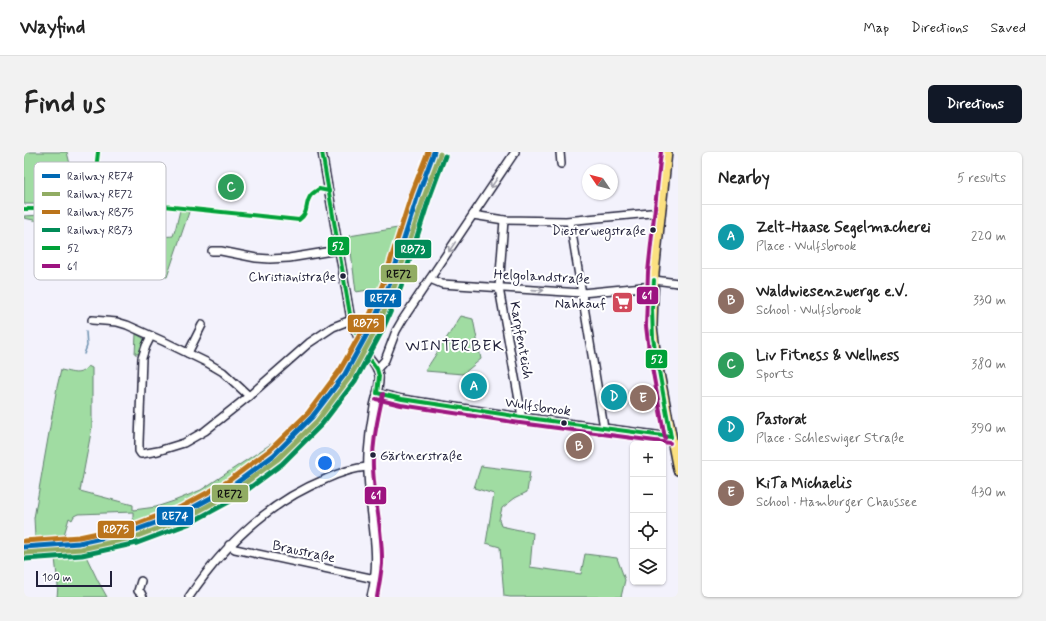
<!DOCTYPE html>
<html lang="en">
<head>
<meta charset="utf-8">
<style>
  body { margin:0; font-family:Mynerve,sans-serif; background:#f2f2f2; color:#222 }
  .controls { position:absolute; right:12px; bottom:12px; display:grid; overflow:hidden; border-radius:6px; box-shadow:0 1px 3px #0004 }
  .controls button { width:36px; height:36px; display:grid; place-items:center; padding:0; border:0; border-bottom:1px solid #e0e0e0; background:#fff; color:#222; font:20px sans-serif }
  .compass { position:absolute; left:558px; top:12px; width:36px; height:36px; border-radius:50%; background:#fff; box-shadow:0 1px 3px #0004; rotate:305deg }
  .scale { position:absolute; left:12px; bottom:10px; width:76px; box-sizing:border-box; padding-left:4px; border:2px solid #22223b; border-top:0; font-size:11px; line-height:14px; white-space:nowrap; color:#22223b; -webkit-text-stroke:3px #fff; paint-order:stroke }
  .you { position:absolute; left:301px; top:311px; width:14px; height:14px; margin:-10px; border:3px solid #fff; border-radius:50%; background:#1a73e8; box-shadow:0 0 0 6px #1a73e833 }
  .badge { display:grid; place-items:center; width:26px; height:26px; border-radius:50%; background:#111827; color:#fff; font-size:13px; font-weight:700 }
  .pin { position:absolute; translate:-50% -50%; border:2px solid #fff; box-shadow:0 1px 4px #0006 }
  .list { margin:0; padding:0; list-style:none }
  h2 { display:flex; justify-content:space-between; align-items:center; height:52px; margin:0; padding:0 16px; font-size:17px }
  h2 small { font-size:13px; font-weight:400; color:#767676 }
  .list li { display:grid; grid-template-columns:26px 1fr auto; gap:12px; align-items:center; box-sizing:border-box; height:64px; padding:0 16px; border-top:1px solid #e0e0e0 }
  .list b { display:block; font-size:15px; white-space:nowrap }
  .list p { margin:0; font-size:13px; white-space:nowrap; color:#767676 }
  .list em { font-size:13px; font-style:normal; color:#767676 }
  .icon { flex:none; width:22px; height:22px; fill:none; stroke:currentColor; stroke-width:2; stroke-linecap:round; stroke-linejoin:round }
  .map { position:relative; flex:none; width:654px; height:445px; overflow:hidden; border-radius:6px }
  header { display:flex; align-items:center; gap:24px; box-sizing:border-box; height:56px; padding:0 20px; background:#fff; border-bottom:1px solid #e0e0e0 }
  header strong { font-size:19px }
  nav { display:flex; gap:22px; margin-inline-start:auto; font-size:14px }
  .intro { display:flex; align-items:center; justify-content:space-between; box-sizing:border-box; height:96px; padding:0 24px }
  h1 { margin:0; font-size:28px }
  .button { padding:10px 18px; border-radius:6px; background:#111827; color:#fff; font-size:14px; font-weight:700 }
  main { display:flex; gap:24px; padding:0 24px }
  aside { flex:1; background:#fff; border-radius:6px; box-shadow:0 1px 3px #0004 }
  .map>svg:first-child { display:block }
</style>
</head>
<body>
<header>
<strong>Wayfind</strong>
<nav><a>Map</a><a>Directions</a><a>Saved</a></nav>
</header>
<div class="intro"><h1>Find us</h1><a class="button">Directions</a></div>
<main>
<div class="map">
<svg width="654" height="445" viewBox="0 0 654 445">
  <rect width="100%" height="100%" fill="#f3f2fc"/>
  <filter id="ink" filterUnits="userSpaceOnUse"><feTurbulence type="fractalNoise" baseFrequency=".025" numOctaves="2"/><feDisplacementMap in="SourceGraphic" scale="8" xChannelSelector="R" yChannelSelector="G"/><feConvolveMatrix kernelMatrix="1 2 1 2 8 2 1 2 1" color-interpolation-filters="sRGB"/></filter>
  <g filter="url(#ink)">
    <g fill="#a0dca2" stroke="#617f6e">
      <path d="M0 0H43L56 53 55 56 52 57 29 52H0Z"/>
      <path d="M156 58 165 60 143 125 132 124 113 118 64 112 63 74 130 81C136 84 142 85 149 84L152 75Z"/>
      <path d="M17 63 32 64 62 71V80C54 79 47 74 38 72 25 70 12 69 0 66V64Z"/>
      <path d="M380 75 357 136 332 140 325 84Z"/>
      <path d="M437 164 449 167 457 207 439 222 401 219Z"/>
      <path d="M112 182 119 186 120 188 115 202H111Z"/>
      <path d="M329 191 333 199 307 238 283 269 234 311 222 319 213 326 177 348 150 361 109 377V360L54 362 50 364 48 368 45 366 40 383 11 385 10 366 33 235 37 218C48 220 56 225 64 214L68 216V275L56 339 109 353V358L132 355 150 349 177 338 259 284 296 246 308 229Z"/>
      <path d="M457 314 506 320 503 340 491 346 478 356 475 368 477 374 509 381 506 415 557 422 561 402 593 406 601 428 597 445H486L480 444 476 395 462 391 470 342 450 336Z"/>
      <path d="M60 400 74 429 83 445H33L34 434 31 406Z"/>
    </g>
    <g fill="none" stroke-linecap="round" stroke-linejoin="round">
      <path stroke="#6b90af" stroke-width="1.5" d="M60 202 63 194 62 180"/>
      <defs>
        <g id="minor">
          <path d="M298 0 327 168 336 191"/>
          <path d="M536 0 537 12"/>
          <path d="M449 63 480 68 542 69 637 60"/>
          <path d="M480 68 475 136 497 259V265"/>
          <path d="M546 69 580 276"/>
          <path d="M188 99H197L232 106 246 107 265 106 314 98"/>
          <path d="M406 127 418 132 558 141 629 134"/>
          <path d="M630 128 654 131"/>
          <path d="M68 168 93 170 103 173 141 190 182 210 199 220 225 244"/>
          <path d="M127 184 122 194 118 206 115 290V299L117 302 134 299 160 291 181 279 225 244 285 191 309 175 327 168"/>
          <path d="M341 200C347 207 354 215 355 224 356 234 352 245 350 254 347 270 345 286 344 302 341 351 360 396 347 445"/>
          <path d="M164 201 178 173"/>
          <path d="M353 217 361 208 372 179 379 167 491 0"/>
          <path d="M353 241 378 247 497 265 647 285"/>
          <path d="M205 393 211 397 351 427"/>
          <path d="M117 429 114 439 117 441 119 445"/>
          <path d="M165 445C200 393 243 351 302 327 315 321 329 316 343 315"/>
        </g>
        <path id="major" d="M643 0 630 121 629 144 628 174 632 206 654 318"/>
      </defs>
      <use href="#minor" stroke="#22223b" stroke-width="10"/>
      <use href="#major" stroke="#22223b" stroke-width="12"/>
      <use href="#minor" stroke="#fff" stroke-width="7"/>
      <use href="#major" stroke="#fbe080" stroke-width="9"/>
      <path stroke="#22223b" stroke-width="1.5" stroke-dasharray="6 3" stroke-linecap="butt" d="M35 393C52 392 69 392 86 388 107 384 127 377 147 370 240 332 314 258 355 166 364 145 371 124 377 103 389 68 399 34 413 0"/>
      <defs>
        <path id="minor-bridge" d="M336 191 341 200"/>
      </defs>
      <use href="#minor-bridge" stroke="#22223b" stroke-width="10" stroke-linecap="butt"/>
      <use href="#minor-bridge" stroke="#fff" stroke-width="7"/>
      <defs>
        <g id="bus-1">
          <path d="M298 0 327 168 336 191 341 200 353 217 355 224 353 241"/>
          <path d="M0 57H24L71 64 112 59 139 54 275 68C286 60 280 52 287 43 289 41 292 39 295 37L305 39"/>
          <path d="M67 63 74 0"/>
          <path d="M630 128 628 157 629 186 647 285"/>
          <path d="M353 241 378 247 497 265 647 285"/>
        </g>
        <g id="bus-2">
          <path d="M637 0 624 120 622 174 625 199 641 286"/>
          <path d="M352 247 377 253 496 271 646 291"/>
          <path d="M353 445C355 434 357 423 358 412 359 379 350 347 349 315 348 290 354 266 359 242"/>
        </g>
      </defs>
      <use href="#bus-1" stroke="#fff" stroke-width="7"/>
      <use href="#bus-2" stroke="#fff" stroke-width="7"/>
      <use href="#bus-1" stroke="#00a138" stroke-width="4"/>
      <use href="#bus-2" stroke="#9d1380" stroke-width="4"/>
      <defs>
        <path id="rail-1" d="M0 395 55 391 109 379 159 361 207 335 250 303 288 265 321 222 348 173 366 131 394 43 410 0"/>
        <path id="rail-2" d="M0 401 57 397 111 385 162 366 209 340 254 307 293 269 326 225 353 176 371 133 400 45 416 2"/>
        <path id="rail-3" d="M0 389 55 385 107 374 157 355 203 330 246 298 284 261 316 218 343 170 360 129 388 41 404 0"/>
        <path id="rail-4" d="M1 407 58 403 113 391 164 372 212 346 258 312 298 272 331 229 358 179 377 135 405 47 421 4"/>
      </defs>
      <use href="#rail-1" stroke="#fff" stroke-width="8"/>
      <use href="#rail-2" stroke="#fff" stroke-width="8"/>
      <use href="#rail-3" stroke="#fff" stroke-width="8"/>
      <use href="#rail-4" stroke="#fff" stroke-width="8"/>
      <use href="#rail-1" stroke="#0069b4" stroke-width="5"/>
      <use href="#rail-2" stroke="#91ac63" stroke-width="5"/>
      <use href="#rail-3" stroke="#bb741b" stroke-width="5"/>
      <use href="#rail-4" stroke="#008b57" stroke-width="5"/>
    </g>
    <defs><path id="oneway-shaft" d="M-6 0H5M1.5-3L5.5 0L1.5 3" fill="none" stroke-width="1.6" stroke-linecap="round" stroke-linejoin="round"/></defs>
    <g stroke="#9c9ca7">
      <use href="#oneway-shaft" transform="translate(470 31) rotate(124)"/>
      <use href="#oneway-shaft" transform="translate(428 95) rotate(124)"/>
      <use href="#oneway-shaft" transform="translate(514 138) rotate(4)"/>
    </g>
  </g>
  <defs>
    <symbol id="supermarket-square" viewBox="-11 -11 22 22"><rect x="-9" y="-9" width="18" height="18" rx="4" fill="#d1495b" stroke="#fff"/><path d="M-6-5.5h2.5l.6 2H6L4.5 2H-2.5L-4.4-4H-6ZM-1.5 3.2a1.3 1.3 0 1 0 .1 0ZM3 3.2a1.3 1.3 0 1 0 .1 0Z" fill="#fff"/></symbol>
  </defs>
  <g fill-rule="evenodd">
    <use href="#supermarket-square" x="586" y="138" width="25" height="25"/>
  </g>
  <g fill="#22223b" stroke="#fff" stroke-width="1.5">
    <circle cx="629" cy="78" r="3.5"/>
    <circle cx="319" cy="124" r="3.5"/>
    <circle cx="540" cy="271" r="3.5"/>
    <circle cx="349" cy="303" r="3.5"/>
  </g>
  <g text-anchor="middle" stroke-width="4" stroke-linejoin="round" paint-order="stroke">
    <g font-size="13" fill="#22223b" stroke="#fff" text-anchor="end">
      <text x="622" y="83">Diesterwegstraße</text>
      <text x="312" y="129">Christianistraße</text>
      <text x="356" y="308" text-anchor="start">Gärtnerstraße</text>
    </g>
    <g font-size="14" fill="#22223b" stroke="#fff">
      <text transform="translate(518 124) rotate(3)" y="5">Helgolandstraße</text>
      <text transform="translate(498 188) rotate(80)" y="5">Karpfenteich</text>
      <text transform="translate(514 254) rotate(8)" y="5">Wulfsbrook</text>
      <text transform="translate(280 399) rotate(12)" y="5">Braustraße</text>
    </g>
    <g font-size="14" fill="#22223b" stroke="#fff" text-anchor="end">
      <text x="582" y="156">Nahkauf</text>
    </g>
    <g font-size="16" letter-spacing="1" fill="#22223b" stroke="#fff">
      <text x="431" y="199">WINTERBEK</text>
    </g>
  </g>
  <rect x="10" y="10" width="132" height="118" rx="6" fill="#fff" stroke="#bdbdc4" stroke-width="1"/>
  <rect x="18" y="22" width="18" height="4" fill="#0069b4"/>
  <rect x="18" y="40" width="18" height="4" fill="#91ac63"/>
  <rect x="18" y="58" width="18" height="4" fill="#bb741b"/>
  <rect x="18" y="76" width="18" height="4" fill="#008b57"/>
  <rect x="18" y="94" width="18" height="4" fill="#00a138"/>
  <rect x="18" y="112" width="18" height="4" fill="#9d1380"/>
  <g font-size="11" fill="#22223b">
    <text x="43" y="28">Railway RE74</text>
    <text x="43" y="46">Railway RE72</text>
    <text x="43" y="64">Railway RB75</text>
    <text x="43" y="82">Railway RB73</text>
    <text x="43" y="100">52</text>
    <text x="43" y="118">61</text>
  </g>
  <g stroke="#fff" stroke-width="1.5">
    <rect x="303" y="84" width="23" height="20" rx="4" fill="#00a138"/>
    <rect x="370" y="87" width="38" height="20" rx="4" fill="#008b57"/>
    <rect x="356" y="112" width="38" height="19" rx="4" fill="#91ac63"/>
    <rect x="612" y="134" width="23" height="19" rx="4" fill="#9d1380"/>
    <rect x="340" y="137" width="38" height="19" rx="4" fill="#0069b4"/>
    <rect x="323" y="162" width="38" height="19" rx="4" fill="#bb741b"/>
    <rect x="621" y="197" width="23" height="20" rx="4" fill="#00a138"/>
    <rect x="187" y="332" width="38" height="19" rx="4" fill="#91ac63"/>
    <rect x="340" y="334" width="23" height="19" rx="4" fill="#9d1380"/>
    <rect x="132" y="354" width="38" height="20" rx="4" fill="#0069b4"/>
    <rect x="73" y="368" width="38" height="19" rx="4" fill="#bb741b"/>
  </g>
  <g font-size="11" text-anchor="middle" font-weight="bold" fill="#fff">
    <text x="314" y="98">52</text>
    <text x="389" y="101">RB73</text>
    <text x="623" y="147">61</text>
    <text x="359" y="150">RE74</text>
    <text x="342" y="175">RB75</text>
    <text x="633" y="211">52</text>
    <text x="352" y="347">61</text>
    <text x="151" y="368">RE74</text>
    <text x="92" y="381">RB75</text>
  </g>
  <g font-size="11" text-anchor="middle" font-weight="bold" fill="#111">
    <text x="375" y="126">RE72</text>
    <text x="206" y="346">RE72</text>
  </g>
</svg>
<div class="controls">
<button>+</button>
<button>−</button>
<button><svg class="icon" aria-label="locate" viewBox="0 0 24 24"><circle cx="12" cy="12" r="6"/><path d="M12 2v4M12 18v4M2 12h4M18 12h4"/></svg></button>
<button><svg class="icon" aria-label="layers" viewBox="0 0 24 24"><path d="M12 4l9 5-9 5-9-5zM3 14l9 5 9-5"/></svg></button>
</div>
<svg class="compass" viewBox="-18 -18 36 36"><path d="M0-13l5 13h-10z" fill="#e53935"/><path d="M0 13l5-13h-10z" fill="#767676"/></svg>
<div class="scale">100 m</div>
<div class="you"></div>
<div class="pin badge" style="left:450px;top:234px;background:#0f9aa8">A</div>
<div class="pin badge" style="left:555px;top:294px;background:#8d6e63">B</div>
<div class="pin badge" style="left:207px;top:35px;background:#2e9e5b">C</div>
<div class="pin badge" style="left:590px;top:245px;background:#0f9aa8">D</div>
<div class="pin badge" style="left:619px;top:246px;background:#8d6e63">E</div>
</div>
<aside>
<h2>Nearby<small>5 results</small></h2>
<ul class="list">
<li><span class="badge" style="background:#0f9aa8">A</span><div><b>Zelt-Haase Segelmacherei</b><p>Place · Wulfsbrook</p></div><em>220 m</em></li>
<li><span class="badge" style="background:#8d6e63">B</span><div><b>Waldwiesenzwerge e.V.</b><p>School · Wulfsbrook</p></div><em>330 m</em></li>
<li><span class="badge" style="background:#2e9e5b">C</span><div><b>Liv Fitness &amp; Wellness</b><p>Sports</p></div><em>380 m</em></li>
<li><span class="badge" style="background:#0f9aa8">D</span><div><b>Pastorat</b><p>Place · Schleswiger Straße</p></div><em>390 m</em></li>
<li><span class="badge" style="background:#8d6e63">E</span><div><b>KiTa Michaelis</b><p>School · Hamburger Chaussee</p></div><em>430 m</em></li>
</ul>
</aside>
</main>
</body>
</html>
